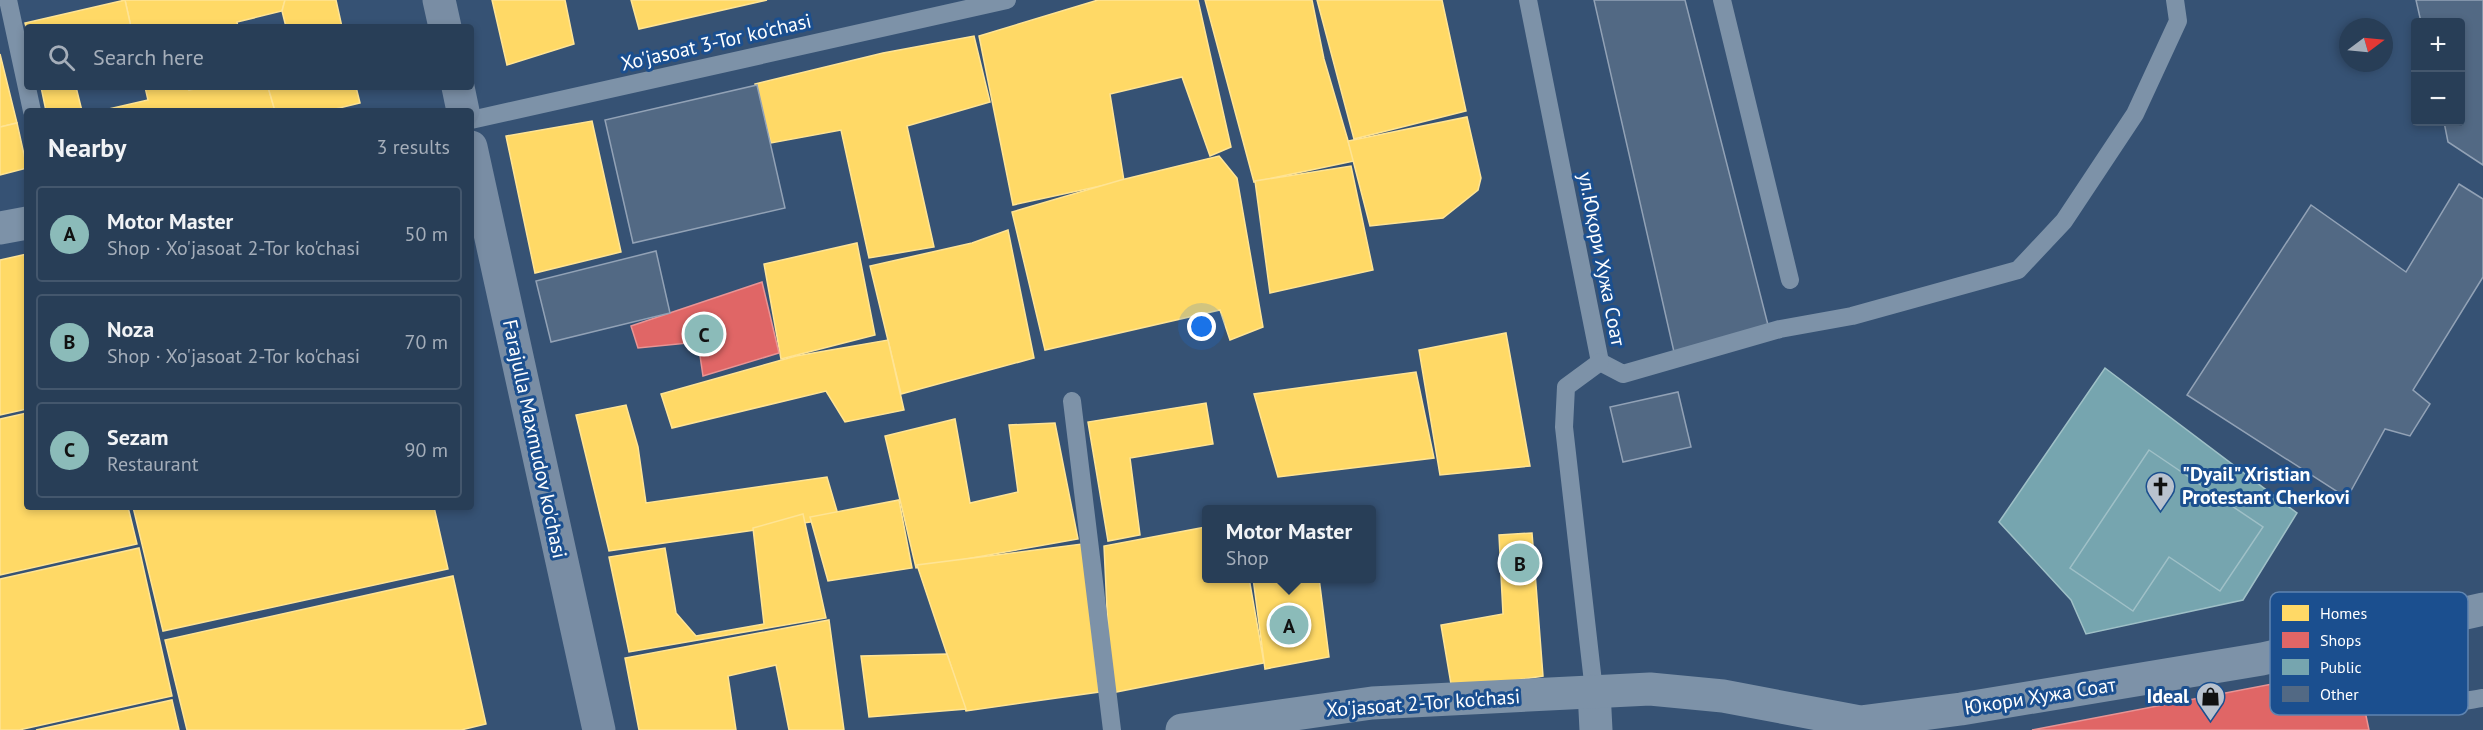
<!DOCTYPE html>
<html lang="en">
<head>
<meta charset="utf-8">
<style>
  body { margin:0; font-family:"PT Sans",sans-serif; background:#30455d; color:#f1f3f6 }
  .controls { position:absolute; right:18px; top:18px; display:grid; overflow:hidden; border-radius:6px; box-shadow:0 3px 9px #0003 }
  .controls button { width:54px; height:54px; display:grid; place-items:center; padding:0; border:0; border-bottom:2px solid #44576d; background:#283e57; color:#f1f3f6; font:30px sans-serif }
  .compass { position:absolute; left:2339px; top:18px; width:54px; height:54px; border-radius:50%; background:#283e57; box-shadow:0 3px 9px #0003; rotate:74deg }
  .you { position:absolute; left:1202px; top:327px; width:21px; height:21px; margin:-15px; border:4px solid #fff; border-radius:50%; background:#1a73e8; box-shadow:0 0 0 9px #1a73e833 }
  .badge { display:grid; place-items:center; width:39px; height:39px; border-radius:50%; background:#8bbbb9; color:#111; font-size:20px; font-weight:700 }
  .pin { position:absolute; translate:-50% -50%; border:3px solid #fff; box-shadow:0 2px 6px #0006 }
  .popup { position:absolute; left:1202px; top:505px; width:174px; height:78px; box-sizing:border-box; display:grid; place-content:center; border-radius:6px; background:#283e57; filter:drop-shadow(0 2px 4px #0005); font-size:20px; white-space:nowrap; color:#a5aeba }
  .popup b { font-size:22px; color:#f1f3f6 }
  .popup::after { content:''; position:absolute; left:50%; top:100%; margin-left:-12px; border:12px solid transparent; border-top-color:#283e57 }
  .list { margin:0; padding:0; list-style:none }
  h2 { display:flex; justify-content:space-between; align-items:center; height:78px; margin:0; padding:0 24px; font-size:26px }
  h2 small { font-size:20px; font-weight:400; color:#a5aeba }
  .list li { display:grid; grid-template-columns:39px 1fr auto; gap:18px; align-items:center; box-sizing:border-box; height:96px; margin:0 12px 12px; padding:0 12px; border:2px solid #44576d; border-radius:6px }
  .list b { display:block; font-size:22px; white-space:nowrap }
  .list p { margin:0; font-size:20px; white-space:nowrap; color:#a5aeba }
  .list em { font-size:20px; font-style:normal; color:#a5aeba }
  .icon { flex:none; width:33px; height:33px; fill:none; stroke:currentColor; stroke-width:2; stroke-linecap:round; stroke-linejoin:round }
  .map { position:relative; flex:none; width:2483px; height:730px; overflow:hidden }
  .search { position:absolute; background:#283e57; box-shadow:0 3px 9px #0003; left:24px; top:24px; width:450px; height:66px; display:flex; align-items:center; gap:15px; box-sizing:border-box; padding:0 21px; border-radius:6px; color:#a5aeba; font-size:22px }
  .panel { position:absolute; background:#283e57; box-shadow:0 3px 9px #0003; left:24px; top:108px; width:450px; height:402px; border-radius:6px }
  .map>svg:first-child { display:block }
</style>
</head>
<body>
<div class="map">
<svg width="2483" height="730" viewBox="0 0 2483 730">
  <rect width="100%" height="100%" fill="#365274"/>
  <g fill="#ffd966" stroke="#ffe494" stroke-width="1.5">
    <path d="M125 0H285L282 11 237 22 238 27H131Z"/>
    <path d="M125 0 131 27H27V30L25 23Z"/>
    <path d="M285 0H336L342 27H286L282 11Z"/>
    <path d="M492 0H565L574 44 507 65Z"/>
    <path d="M631 0H767L639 29Z"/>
    <path d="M1098 0H1198L1231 147 1210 156 1182 77 1110 94 1124 181 1013 205 979 36Z"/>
    <path d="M1205 0H1312L1324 59 1354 161 1254 182Z"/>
    <path d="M1317 0H1442L1466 111 1354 139Z"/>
    <path d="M974 36 990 102 907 126 934 247 869 258 841 130 771 143 755 84 883 53Z"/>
    <path d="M0 54 17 123 0 127Z"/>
    <path d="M41 87H76L82 111H46Z"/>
    <path d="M145 87H189V90L204 87H268L275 111H100L148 100Z"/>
    <path d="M268 87H356L360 103 327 111H275Z"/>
    <path d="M1467 117 1481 178 1478 190 1443 218 1370 226 1348 141Z"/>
    <path d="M592 121 621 252 535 273 506 136Z"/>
    <path d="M17 123 27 168 0 175V127Z"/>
    <path d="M1219 156 1237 178 1263 327 1230 340 1220 310 1045 350 1012 212 1121 180Z"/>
    <path d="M1351 166 1373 270 1270 293 1255 181Z"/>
    <path d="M1008 230 1034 358 901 394 870 266 972 243Z"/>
    <path d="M857 243 875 335 781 359 764 264Z"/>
    <path d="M27 254V409L0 415V260Z"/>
    <path d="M1506 333 1530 466 1440 475 1419 350Z"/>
    <path d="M888 340 904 410 845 422 826 391 672 428 661 394 796 356Z"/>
    <path d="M1416 372 1434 458 1278 477 1254 394Z"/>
    <path d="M1206 403 1213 444 1130 458 1140 535 1108 541 1088 422Z"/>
    <path d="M626 405 638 447 646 503 827 477 839 518 609 551 576 415Z"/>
    <path d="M27 413V507H128L137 544 0 575V419Z"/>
    <path d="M955 419 970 503 1018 492 1009 425 1055 423 1078 539 916 568 885 436Z"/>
    <path d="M899 500 912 568 828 581 810 517Z"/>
    <path d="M133 507H434L448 569 163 631Z"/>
    <path d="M803 514 826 618 629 652 609 557 665 548 676 613 696 636 764 624 753 528Z"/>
    <path d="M1206 527V578H1249L1264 663 1111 693 1104 546Z"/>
    <path d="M1532 533 1543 676 1452 690 1441 625 1503 614 1499 535Z"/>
    <path d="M1082 544 1099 692 966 711 917 565Z"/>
    <path d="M139 548 172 696 19 730H0V579Z"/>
    <path d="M453 576 486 724 461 730H187L165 640Z"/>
    <path d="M1253 578H1319L1329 657 1265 669Z"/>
    <path d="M829 620 844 730H789L776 665 728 676 736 730H639L625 658Z"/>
    <path d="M947 654 966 709 869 717 861 656Z"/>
    <path d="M172 700 179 730H36Z"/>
  </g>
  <g fill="#e06666" stroke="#e99494" stroke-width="1.5">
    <path d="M762 282 779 353 703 376 698 342 638 348 631 326Z"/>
    <path d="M2356 668 2369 730H2032Z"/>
  </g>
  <g fill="#76a5af" stroke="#9fc0c7" stroke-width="1.5">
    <path d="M2105 368 2297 513 2243 600 2086 634 2071 600 1999 522Z"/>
    <path d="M2149 450 2263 527 2220 591 2169 557 2133 611 2070 568Z"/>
  </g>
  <g fill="#526984" stroke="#92a2b6" stroke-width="1.5">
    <path d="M1594 0H1685L1768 325 1674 352Z"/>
    <path d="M2416 0H2483V165L2448 142 2444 122H2460V22H2421Z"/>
    <path d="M757 85 785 208 633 243 605 120Z"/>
    <path d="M2459 184 2483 199V277L2413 390 2430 404 2410 436 2385 429 2347 498 2187 395 2311 205 2406 272Z"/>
    <path d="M656 251 670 313 551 342 536 281Z"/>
    <path d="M1678 392 1691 447 1623 462 1610 407Z"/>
  </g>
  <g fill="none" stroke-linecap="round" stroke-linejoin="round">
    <g stroke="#7d92a8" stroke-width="18">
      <path d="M8 0 32 111"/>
      <path d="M1528 0 1600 362"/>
      <path d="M1722 0 1790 280"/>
      <path d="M471 120 1007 0"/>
      <path d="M1600 362 1623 374 1780 329 1852 316 2018 270 2064 221 2135 114 2178 21 2175 0"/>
      <path d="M1072 401 1112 730"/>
      <path d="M2383 632C2388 648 2391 667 2398 682 2413 714 2456 702 2483 698"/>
      <path d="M1594 691 1564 427 1566 387 1600 362"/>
    </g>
    <g stroke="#7d92a8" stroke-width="33">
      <path d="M0 228 27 223"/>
      <path d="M1594 691 1596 730"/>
    </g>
    <path stroke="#7d92a8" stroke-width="33" d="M1182 730 1372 703 1650 689 1723 696 1860 722 1961 709 2262 659 2483 609"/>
    <g stroke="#798da4" stroke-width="33">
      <path d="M439 0 445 27"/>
      <path d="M458 87 463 111"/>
      <path d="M471 147 599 730"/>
    </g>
  </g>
  <defs>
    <symbol id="church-pin" viewBox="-11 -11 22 30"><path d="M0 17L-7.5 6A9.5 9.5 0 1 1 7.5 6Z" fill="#b9c2ce" stroke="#1b4f8f"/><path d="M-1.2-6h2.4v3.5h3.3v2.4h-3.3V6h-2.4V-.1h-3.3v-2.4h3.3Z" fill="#111"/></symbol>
    <symbol id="shop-pin" viewBox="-11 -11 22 30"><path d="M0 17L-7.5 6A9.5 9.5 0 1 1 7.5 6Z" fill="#b9c2ce" stroke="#1b4f8f"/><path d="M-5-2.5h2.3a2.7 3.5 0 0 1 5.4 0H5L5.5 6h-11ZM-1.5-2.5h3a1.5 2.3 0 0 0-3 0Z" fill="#111"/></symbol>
  </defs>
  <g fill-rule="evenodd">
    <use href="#church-pin" x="2144" y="470" width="33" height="45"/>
    <use href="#shop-pin" x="2194" y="680" width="33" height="45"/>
  </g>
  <g text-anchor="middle" stroke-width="6" stroke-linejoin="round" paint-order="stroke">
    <g font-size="20" fill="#fff" stroke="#1b4f8f">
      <text transform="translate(716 42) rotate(-13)" y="7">Xo'jasoat 3-Tor ko'chasi</text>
      <text transform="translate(1602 259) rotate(79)" y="7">ул.Юқори Хужа Соат</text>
      <text transform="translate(535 439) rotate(78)" y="7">Farajulla Maxmudov ko'chasi</text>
      <text transform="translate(2040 696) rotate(-9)" y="7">Юкори Хужа Соат</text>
      <text transform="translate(1423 703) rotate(-4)" y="7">Xo'jasoat 2-Tor ko'chasi</text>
    </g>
    <g font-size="20" font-weight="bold" fill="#fff" stroke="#1b4f8f" text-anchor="start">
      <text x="2182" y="481">"Dyail" Xristian<tspan x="2182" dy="23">Protestant Cherkovi</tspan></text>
      <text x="2189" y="703" text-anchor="end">Ideal</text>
    </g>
  </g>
  <rect x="2270" y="592" width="198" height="123" rx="9" fill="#1b4f8f" stroke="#5f84b1" stroke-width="1.5"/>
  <rect x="2282" y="605" width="27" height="16" fill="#ffd966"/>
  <rect x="2282" y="632" width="27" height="16" fill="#e06666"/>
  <rect x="2282" y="659" width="27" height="16" fill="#76a5af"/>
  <rect x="2282" y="686" width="27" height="16" fill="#526984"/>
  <g font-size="16" fill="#fff">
    <text x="2320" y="619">Homes</text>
    <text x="2320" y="646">Shops</text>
    <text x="2320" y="673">Public</text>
    <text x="2320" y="700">Other</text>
  </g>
</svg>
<div class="controls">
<button>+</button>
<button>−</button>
</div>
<svg class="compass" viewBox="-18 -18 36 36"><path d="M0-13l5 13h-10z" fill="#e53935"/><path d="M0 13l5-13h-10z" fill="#a5aeba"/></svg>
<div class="you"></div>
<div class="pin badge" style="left:1289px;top:625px">A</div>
<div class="popup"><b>Motor Master</b>Shop</div>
<div class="pin badge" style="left:1520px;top:563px">B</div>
<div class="pin badge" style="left:704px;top:334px">C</div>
<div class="search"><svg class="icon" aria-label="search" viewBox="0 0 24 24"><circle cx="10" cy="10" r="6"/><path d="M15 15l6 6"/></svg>Search here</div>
<section class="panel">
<h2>Nearby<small>3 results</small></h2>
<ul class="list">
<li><span class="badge">A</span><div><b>Motor Master</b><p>Shop · Xo'jasoat 2-Tor ko'chasi</p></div><em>50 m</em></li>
<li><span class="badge">B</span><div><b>Noza</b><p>Shop · Xo'jasoat 2-Tor ko'chasi</p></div><em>70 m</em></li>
<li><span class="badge">C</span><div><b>Sezam</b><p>Restaurant</p></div><em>90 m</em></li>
</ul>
</section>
</div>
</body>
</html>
